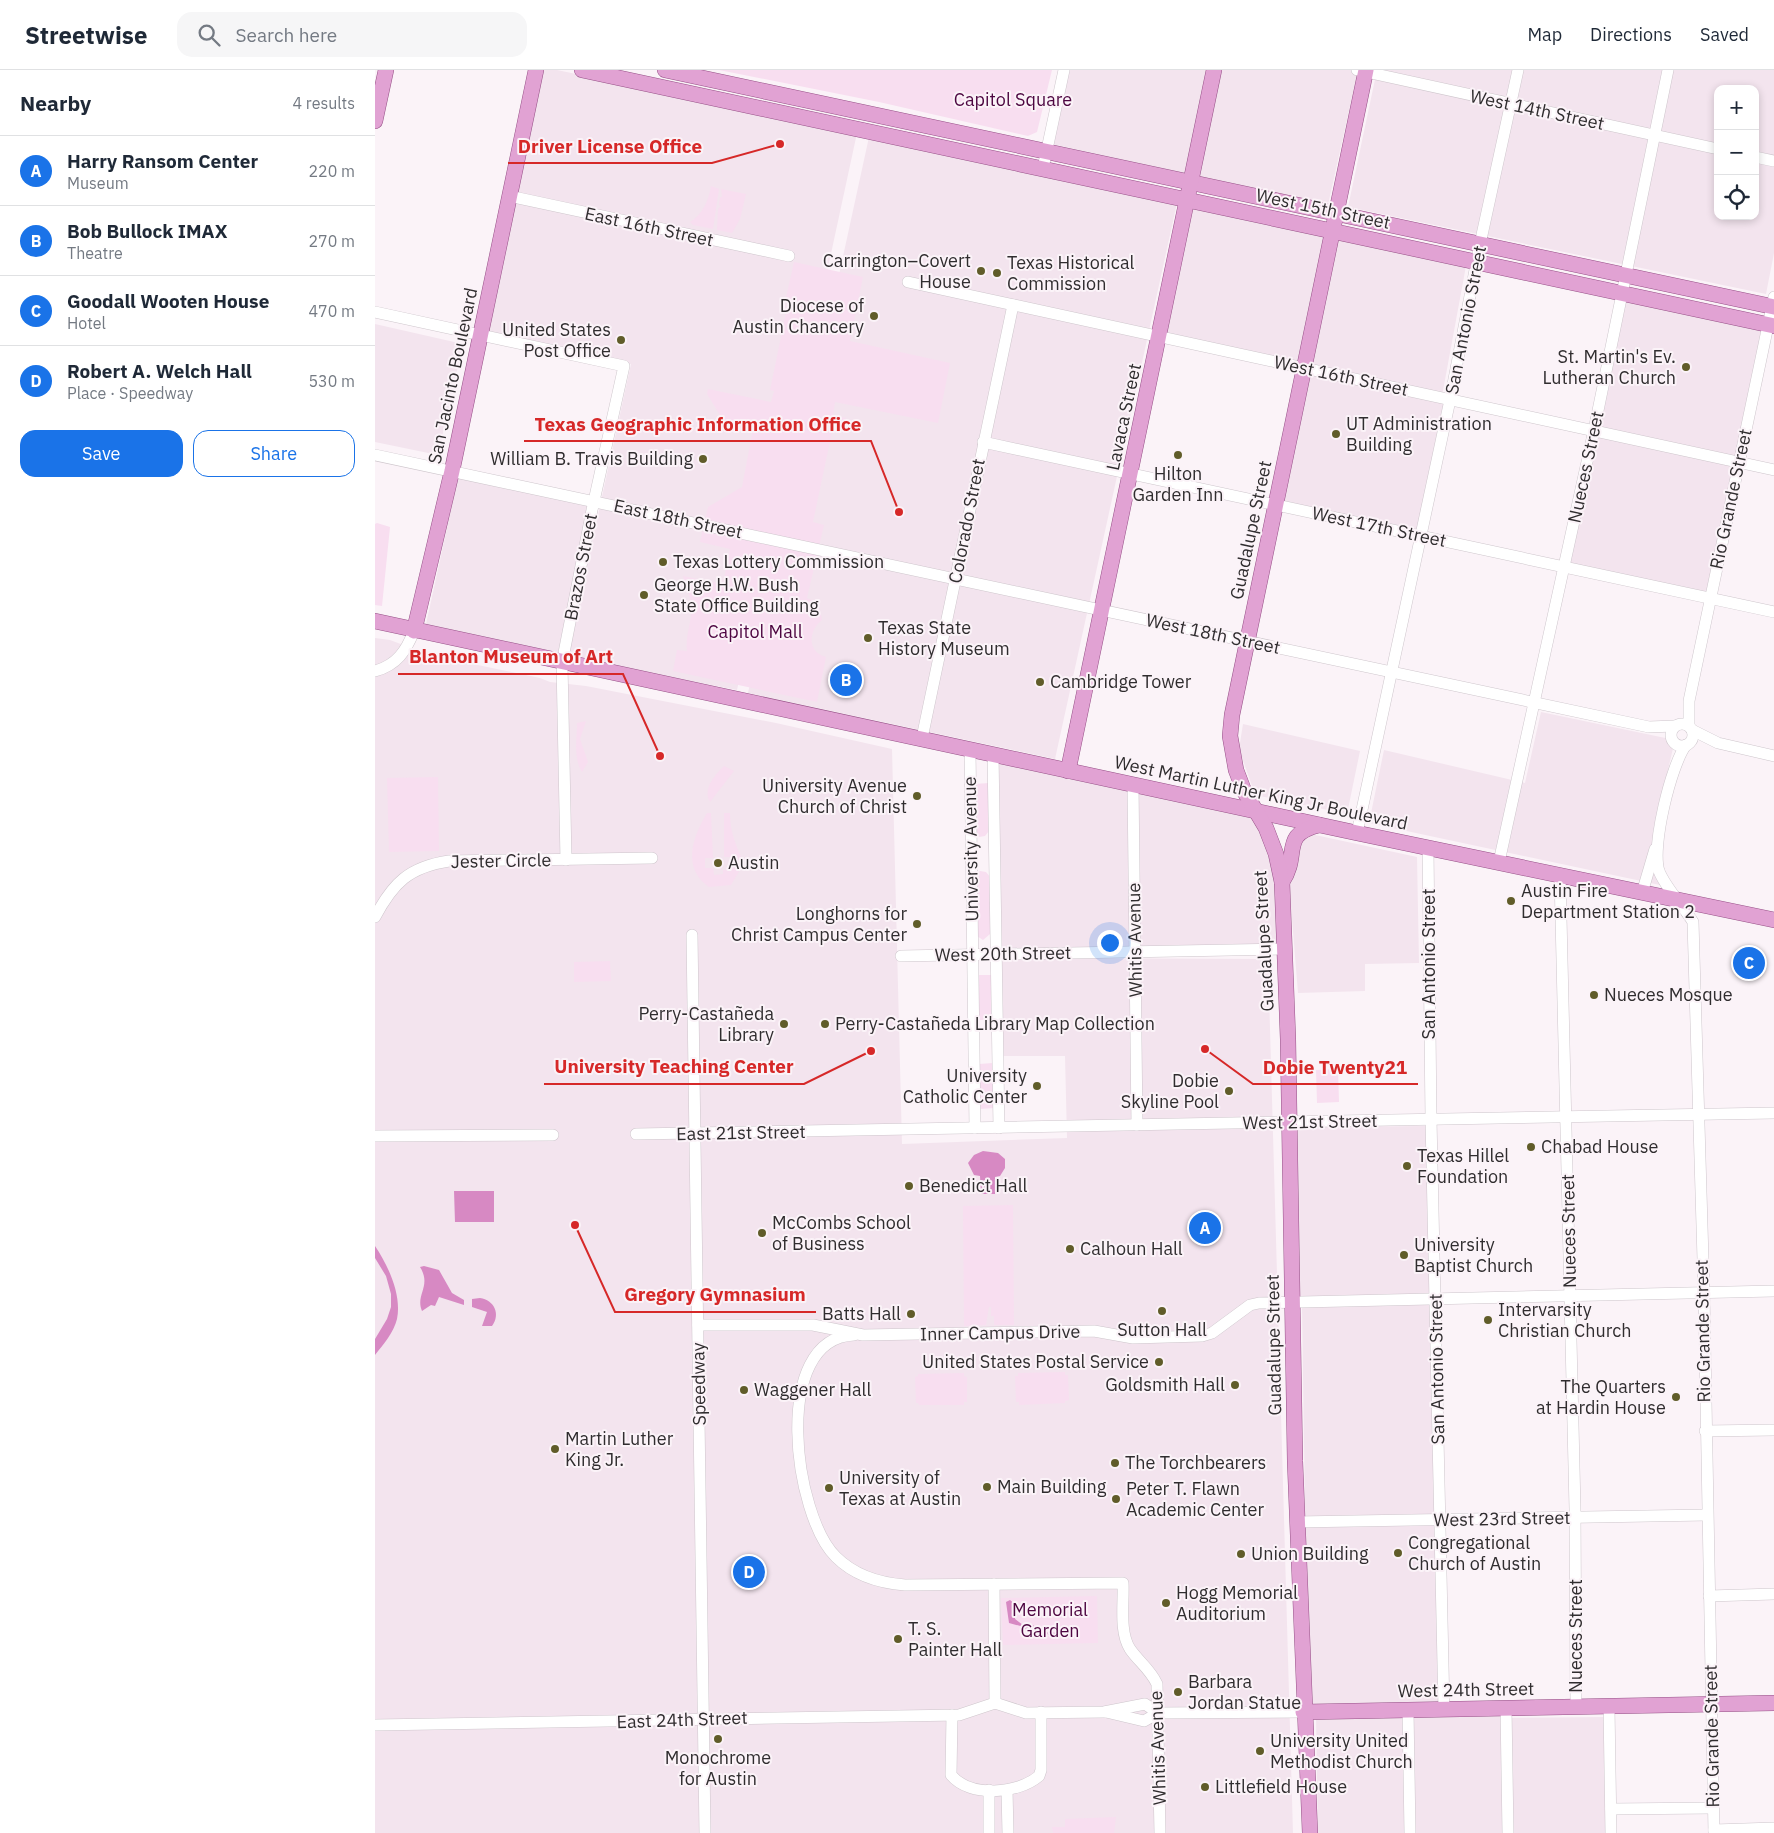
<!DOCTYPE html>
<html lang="en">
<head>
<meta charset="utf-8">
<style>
  body { margin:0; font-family:"IBM Plex Sans",sans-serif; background:#f6f6f7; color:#1f2937 }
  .controls { position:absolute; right:15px; top:15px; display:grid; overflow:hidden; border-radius:10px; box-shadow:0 2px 8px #0003 }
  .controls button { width:45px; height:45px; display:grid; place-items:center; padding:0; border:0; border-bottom:1px solid #e0e1e3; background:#fff; color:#1f2937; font:25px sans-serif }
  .you { position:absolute; left:734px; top:872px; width:18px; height:18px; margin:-12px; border:4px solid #fff; border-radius:50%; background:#1a73e8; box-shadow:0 0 0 8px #1a73e833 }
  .badge { display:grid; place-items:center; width:32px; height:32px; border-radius:50%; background:#1a73e8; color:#fff; font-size:16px; font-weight:700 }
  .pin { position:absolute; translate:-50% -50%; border:2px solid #fff; box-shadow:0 1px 5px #0006 }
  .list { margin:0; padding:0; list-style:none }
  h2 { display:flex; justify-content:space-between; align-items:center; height:65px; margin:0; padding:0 20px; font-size:21px }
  h2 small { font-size:16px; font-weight:400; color:#747a83 }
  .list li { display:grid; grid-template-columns:32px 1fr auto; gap:15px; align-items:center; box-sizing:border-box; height:70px; padding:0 20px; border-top:1px solid #e0e1e3 }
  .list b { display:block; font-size:19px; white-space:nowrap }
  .list p { margin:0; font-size:16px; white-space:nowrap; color:#747a83 }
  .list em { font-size:16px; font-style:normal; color:#747a83 }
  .actions { display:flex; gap:10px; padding:15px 20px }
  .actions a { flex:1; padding:11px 0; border:1px solid #1a73e8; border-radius:15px; text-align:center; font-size:18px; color:#1a73e8 }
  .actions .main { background:#1a73e8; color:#fff }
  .icon { flex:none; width:28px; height:28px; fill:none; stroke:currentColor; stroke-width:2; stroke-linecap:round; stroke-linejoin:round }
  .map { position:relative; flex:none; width:1399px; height:1763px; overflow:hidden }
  header { display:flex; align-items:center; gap:30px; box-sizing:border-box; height:70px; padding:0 25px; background:#fff; border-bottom:1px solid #e0e1e3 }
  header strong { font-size:24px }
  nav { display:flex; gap:28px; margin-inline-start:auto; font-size:18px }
  .search { width:350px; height:45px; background:#f6f6f7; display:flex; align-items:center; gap:12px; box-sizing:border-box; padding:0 18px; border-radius:15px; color:#747a83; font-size:19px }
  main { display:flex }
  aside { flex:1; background:#fff }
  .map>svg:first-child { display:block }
</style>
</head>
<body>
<header>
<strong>Streetwise</strong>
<div class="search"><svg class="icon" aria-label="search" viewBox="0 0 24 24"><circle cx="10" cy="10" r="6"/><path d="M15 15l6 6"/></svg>Search here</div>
<nav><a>Map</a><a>Directions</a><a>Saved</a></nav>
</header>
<main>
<aside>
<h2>Nearby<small>4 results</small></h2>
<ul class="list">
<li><span class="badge">A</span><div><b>Harry Ransom Center</b><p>Museum</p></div><em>220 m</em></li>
<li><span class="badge">B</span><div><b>Bob Bullock IMAX</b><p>Theatre</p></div><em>270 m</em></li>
<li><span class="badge">C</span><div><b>Goodall Wooten House</b><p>Hotel</p></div><em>470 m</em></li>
<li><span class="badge">D</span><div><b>Robert A. Welch Hall</b><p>Place · Speedway</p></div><em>530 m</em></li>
</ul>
<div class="actions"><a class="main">Save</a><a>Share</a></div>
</aside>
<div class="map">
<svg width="1399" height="1763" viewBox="0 0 1399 1763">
  <rect width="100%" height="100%" fill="#fbf3f8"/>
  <g fill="#f3e4ee" fill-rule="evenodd">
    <path d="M167 0H182L482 63 362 620 192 587 256 294 111 263Z"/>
    <path d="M692 0H983L953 135 677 74Z"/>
    <path d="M1002 0H1399V183L1391 224 973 137ZM1343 19H1380V146H1343Z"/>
    <path d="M494 67 802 133 680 689 373 623Z"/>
    <path d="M817 135 1091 196 1067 326 787 266Z"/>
    <path d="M1250 228 1388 258 1334 531 1192 498Z"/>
    <path d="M0 254 88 274 63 385 0 372Z"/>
    <path d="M929 298 1075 330 1046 466 900 435Z"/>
    <path d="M83 408 214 434 183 583 51 554Z"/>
    <path d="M0 568 15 570 55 585 165 608 175 612 211 616 401 653 517 679 527 1074 692 1068 690 986H625L624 888 893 889 918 1763H0Z"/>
    <path d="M1166 642 1300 670 1278 763 1280 800 1285 815 994 753 1009 680 1150 713Z"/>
    <path d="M868 654 985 681 972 744 885 726 877 716 864 679Z"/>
    <path d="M618 684 879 740 891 758 911 879 621 884Z"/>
    <path d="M931 763 1042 787 1044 893 990 894V921L923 923 914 812 921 773Z"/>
    <path d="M1052 1056 1056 1226 923 1227 920 1057Z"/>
    <path d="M1056 1234 1066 1635 933 1636 927 1237Z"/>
    <path d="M1130 1645 1131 1648 1232 1647 1234 1763H943L941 1647Z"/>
  </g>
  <g fill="#f8def0">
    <path d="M344 0H677L662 62 653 66 504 32Z"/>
    <path d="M336 116 344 119 338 159 318 155 315 152C327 145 334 130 336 116Z"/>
    <path d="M346 119 371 124 365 149 357 163 342 160 343 139 346 136 344 135 345 127H347Z"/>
    <path d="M419 192 488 207 475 271 575 293 563 353 460 332 458 345 471 348 469 359 458 357 438 452 449 455 432 528C441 531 446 541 447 550 433 561 432 582 451 587L442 632 298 601 302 580 312 581C310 565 317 551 317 535 316 527 309 516 308 506L348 514 355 479 325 472 333 437 367 417 378 359 350 353 332 324 333 319 396 332 399 321 395 320 413 233 410 232Z"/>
    <path d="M2 453 15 457 7 536 0 535V454Z"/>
    <path d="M211 651 205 669 213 692 207 702C198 688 202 669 202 653Z"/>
    <path d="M349 696 359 701 335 732C327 719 340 705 349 696Z"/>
    <path d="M63 707 64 781 14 782 12 708Z"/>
    <path d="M614 713V761L610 766 604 767 600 763 599 714Z"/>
    <path d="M332 743H336L338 788H330V798H338L339 805 348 804V800H357L356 787H349V743H355C355 762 361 776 369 793L356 815 334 817C307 798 317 768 332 743Z"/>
    <path d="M605 801 611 802 615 807V864L608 870 602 866 601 804Z"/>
    <path d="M235 891 236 911 199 912V892Z"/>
    <path d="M602 905H616L617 950H603Z"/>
    <path d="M618 993 619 1038 605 1039 604 994Z"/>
    <path d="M963 999 964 1032 942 1033 941 1000Z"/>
    <path d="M638 1135 639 1255H619V1246H616V1237H614L611 1255 589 1256 588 1136Z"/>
    <path d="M690 1302V1305H693L694 1330 690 1331V1333L644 1335V1332H641L640 1306H643V1303Z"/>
    <path d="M589 1303V1306L592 1307V1332H589V1335H544L543 1333H541L540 1307 543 1306V1304Z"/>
    <path d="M722 1526 723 1573 628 1575 626 1528Z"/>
    <path d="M741 1747 739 1763H678L677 1757H690V1749Z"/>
  </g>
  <g fill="#d789c3">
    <path d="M608 1081 623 1083 630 1089V1098L625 1106 620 1107V1124H606L605 1106 599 1105 593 1093 599 1085Z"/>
    <path d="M79 1121H119V1152H80Z"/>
    <path d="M0 1176C13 1195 27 1225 22 1249 19 1262 8 1275 0 1285V1269L12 1249 16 1237V1224L11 1206 0 1188Z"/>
    <path d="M49 1196 64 1200 77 1223 89 1230V1235L64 1227 60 1236 56 1235 47 1241C40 1225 57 1216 45 1197Z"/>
    <path d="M105 1228C119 1230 126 1244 117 1256H107L112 1242 97 1237V1229Z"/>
    <path d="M635 1530 641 1535 640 1549 648 1555 656 1554 669 1562 686 1563V1565L677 1566 669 1563 664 1564 652 1561 649 1557 634 1553 631 1532Z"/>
  </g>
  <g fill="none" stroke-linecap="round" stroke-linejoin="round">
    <defs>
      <g id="minor">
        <path d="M982 0 1343 79"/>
        <path d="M1380 87 1399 91"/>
        <path d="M668 98 689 0"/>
        <path d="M134 126 414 186"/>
        <path d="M533 212 1399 400"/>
        <path d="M0 242 249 296 217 440 187 593 191 790"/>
        <path d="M608 372 1399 542"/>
        <path d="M0 385 1274 657 1299 656"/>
        <path d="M0 601C22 595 31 581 39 561"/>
        <circle cx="1307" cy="665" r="11"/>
        <path d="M1314 656V631L1399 227"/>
        <path d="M1317 660 1343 673 1399 686"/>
        <path d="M547 668 638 235"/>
        <path d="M1311 675C1296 695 1276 777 1284 801 1290 817 1309 837 1318 852L1329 1223 1339 1763"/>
        <path d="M595 679 600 1058"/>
        <path d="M618 684 624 1058"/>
        <path d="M758 715 762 1055"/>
        <path d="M982 763 1075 330 1105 174 1143 0"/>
        <path d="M1053 778 1056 1049 1069 1640"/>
        <path d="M1124 792 1219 360 1293 0"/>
        <path d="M1185 805 1200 1439 1201 1637"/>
        <path d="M1267 823 1280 779"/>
        <path d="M0 847C18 813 34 797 74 791L277 788"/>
        <path d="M317 865 330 1763"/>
        <path d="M526 886 911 879"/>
        <path d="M261 1064 1399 1043"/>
        <path d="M0 1066 178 1065"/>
        <path d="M323 1255H438L488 1265 719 1261 758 1268 827 1266 837 1263 875 1235 884 1233 1399 1221"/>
        <path d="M479 1265C395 1268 419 1446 461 1487 480 1506 504 1513 530 1515L748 1513C749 1533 744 1562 755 1579 764 1592 775 1599 782 1614L785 1763"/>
        <path d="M1330 1361 1399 1360"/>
        <path d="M922 1452 1332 1445"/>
        <path d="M619 1514 620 1633"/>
        <path d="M1334 1526 1399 1524"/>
        <path d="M1234 1637 1236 1763"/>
        <path d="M1131 1638 1133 1763"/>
        <path d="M1033 1640 1035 1763"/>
        <path d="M731 1642 769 1651 783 1643 928 1642"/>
        <path d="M577 1645 576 1705C595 1728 643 1724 664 1706L666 1700V1642"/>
        <path d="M0 1655 584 1645 620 1633 651 1643 729 1642 770 1634 783 1643"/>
        <path d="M614 1720V1763"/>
        <path d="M632 1720 633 1763"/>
        <path d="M1236 1739 1338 1738"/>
        <path d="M1339 1760 1399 1758"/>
      </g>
      <g id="major">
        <path d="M207 0 1399 256"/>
        <path d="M290 0 1399 237"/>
        <path d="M0 51 11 0"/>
        <path d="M0 551 982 763 1399 850"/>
        <path d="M39 561 77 401 161 0"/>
        <path d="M693 701 839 0"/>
        <path d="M907 812C926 784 904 765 944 755"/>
        <path d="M928 1642 1399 1633"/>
        <path d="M935 1763 920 1391 913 969 907 812 901 784 891 758 869 721 861 700 855 666 857 645 991 0"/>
      </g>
    </defs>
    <use href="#minor" stroke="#cec6cc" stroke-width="12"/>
    <use href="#major" stroke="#965187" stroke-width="16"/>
    <use href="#minor" stroke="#fff" stroke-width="11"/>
    <use href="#major" stroke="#e1a2d3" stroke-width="15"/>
  </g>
  <g fill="#605c29" stroke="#fbf3f8" stroke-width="2">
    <circle cx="606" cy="201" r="5"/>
    <circle cx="622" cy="203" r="5"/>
    <circle cx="499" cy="246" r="5"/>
    <circle cx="246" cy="270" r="5"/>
    <circle cx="1311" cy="297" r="5"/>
    <circle cx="961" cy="364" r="5"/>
    <circle cx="803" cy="385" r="5"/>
    <circle cx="328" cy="389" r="5"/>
    <circle cx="288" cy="492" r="5"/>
    <circle cx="269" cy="525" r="5"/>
    <circle cx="493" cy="568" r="5"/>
    <circle cx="665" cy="612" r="5"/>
    <circle cx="542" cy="726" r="5"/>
    <circle cx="343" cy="793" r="5"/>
    <circle cx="1136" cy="831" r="5"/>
    <circle cx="542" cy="854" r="5"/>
    <circle cx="1219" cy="925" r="5"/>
    <circle cx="409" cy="954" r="5"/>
    <circle cx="450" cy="954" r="5"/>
    <circle cx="662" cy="1016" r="5"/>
    <circle cx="854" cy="1021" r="5"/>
    <circle cx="1156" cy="1077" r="5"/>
    <circle cx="1032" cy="1096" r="5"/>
    <circle cx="534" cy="1116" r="5"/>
    <circle cx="387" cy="1163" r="5"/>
    <circle cx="695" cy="1179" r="5"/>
    <circle cx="1029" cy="1185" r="5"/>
    <circle cx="787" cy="1241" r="5"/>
    <circle cx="536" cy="1244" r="5"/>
    <circle cx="1113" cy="1250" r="5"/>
    <circle cx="784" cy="1292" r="5"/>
    <circle cx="860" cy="1315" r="5"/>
    <circle cx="369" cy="1320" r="5"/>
    <circle cx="1301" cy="1327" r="5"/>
    <circle cx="180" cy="1379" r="5"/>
    <circle cx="740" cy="1393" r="5"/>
    <circle cx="612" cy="1417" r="5"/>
    <circle cx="454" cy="1418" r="5"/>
    <circle cx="741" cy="1429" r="5"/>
    <circle cx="1023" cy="1483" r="5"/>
    <circle cx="866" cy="1484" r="5"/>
    <circle cx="791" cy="1533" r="5"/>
    <circle cx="523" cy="1569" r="5"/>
    <circle cx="803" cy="1622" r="5"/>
    <circle cx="343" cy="1669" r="5"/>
    <circle cx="885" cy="1681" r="5"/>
    <circle cx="830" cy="1717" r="5"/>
  </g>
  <g text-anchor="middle" stroke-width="4" stroke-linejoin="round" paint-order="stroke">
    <g font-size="18" fill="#4d0641" stroke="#fbf3f8">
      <text x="638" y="36">Capitol Square</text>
      <text x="380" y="568">Capitol Mall</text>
      <text x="675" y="1546">Memorial<tspan x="675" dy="21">Garden</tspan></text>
    </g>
    <g font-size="18" fill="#302d2f" stroke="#fbf3f8">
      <text transform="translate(1162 40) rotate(12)" y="6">West 14th Street</text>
      <text transform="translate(948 139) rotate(12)" y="6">West 15th Street</text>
      <text transform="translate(274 157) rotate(12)" y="6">East 16th Street</text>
      <text transform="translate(1091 250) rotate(-79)" y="6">San Antonio Street</text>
      <text transform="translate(78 306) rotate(-78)" y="6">San Jacinto Boulevard</text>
      <text transform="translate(966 306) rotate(12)" y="6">West 16th Street</text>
      <text transform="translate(749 347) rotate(-78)" y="6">Lavaca Street</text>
      <text transform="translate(1211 397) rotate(-78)" y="6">Nueces Street</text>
      <text transform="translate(1356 429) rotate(-78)" y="6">Rio Grande Street</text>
      <text transform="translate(303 449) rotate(12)" y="6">East 18th Street</text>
      <text transform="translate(592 451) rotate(-79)" y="6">Colorado Street</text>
      <text transform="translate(1004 457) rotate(12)" y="6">West 17th Street</text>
      <text transform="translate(876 460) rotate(-78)" y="6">Guadalupe Street</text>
      <text transform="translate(206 497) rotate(-79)" y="6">Brazos Street</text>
      <text transform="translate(838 564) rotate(12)" y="6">West 18th Street</text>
      <text transform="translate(886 723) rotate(12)" y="6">West Martin Luther King Jr Boulevard</text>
      <text transform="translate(596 779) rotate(-91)" y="6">University Avenue</text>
      <text transform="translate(126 791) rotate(-1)" y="6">Jester Circle</text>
      <text transform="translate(760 870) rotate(-91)" y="6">Whitis Avenue</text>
      <text transform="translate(889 871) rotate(-93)" y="6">Guadalupe Street</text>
      <text transform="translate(628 884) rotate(-1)" y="6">West 20th Street</text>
      <text transform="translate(1054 894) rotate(-90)" y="6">San Antonio Street</text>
      <text transform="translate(935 1052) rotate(-1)" y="6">West 21st Street</text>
      <text transform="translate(366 1063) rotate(-1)" y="6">East 21st Street</text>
      <text transform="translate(1194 1161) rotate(-91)" y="6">Nueces Street</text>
      <text transform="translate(1328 1261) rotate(-91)" y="6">Rio Grande Street</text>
      <text transform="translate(625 1263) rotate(-1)" y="6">Inner Campus Drive</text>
      <text transform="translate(899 1275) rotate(-91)" y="6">Guadalupe Street</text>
      <text transform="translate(1062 1299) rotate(-91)" y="6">San Antonio Street</text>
      <text transform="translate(324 1314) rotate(-91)" y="6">Speedway</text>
      <text transform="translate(1127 1449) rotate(-1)" y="6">West 23rd Street</text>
      <text transform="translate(1201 1566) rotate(-90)" y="6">Nueces Street</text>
      <text transform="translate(1091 1620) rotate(-1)" y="6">West 24th Street</text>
      <text transform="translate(307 1650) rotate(-2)" y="6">East 24th Street</text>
      <text transform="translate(1337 1666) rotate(-91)" y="6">Rio Grande Street</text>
      <text transform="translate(783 1678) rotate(-92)" y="6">Whitis Avenue</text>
    </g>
    <g font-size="18" fill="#302d2f" stroke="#fbf3f8" text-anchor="start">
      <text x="596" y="197" text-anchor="end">Carrington–Covert<tspan x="596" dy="21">House</tspan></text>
      <text x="632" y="199">Texas Historical<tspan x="632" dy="21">Commission</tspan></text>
      <text x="489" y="242" text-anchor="end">Diocese of<tspan x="489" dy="21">Austin Chancery</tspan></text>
      <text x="236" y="266" text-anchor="end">United States<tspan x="236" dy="21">Post Office</tspan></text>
      <text x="1301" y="293" text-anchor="end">St. Martin's Ev.<tspan x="1301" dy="21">Lutheran Church</tspan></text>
      <text x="971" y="360">UT Administration<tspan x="971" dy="21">Building</tspan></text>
      <text x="318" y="395" text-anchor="end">William B. Travis Building</text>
      <text x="803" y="410" text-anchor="middle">Hilton<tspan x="803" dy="21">Garden Inn</tspan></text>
      <text x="298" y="498">Texas Lottery Commission</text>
      <text x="279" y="521">George H.W. Bush<tspan x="279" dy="21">State Office Building</tspan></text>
      <text x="503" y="564">Texas State<tspan x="503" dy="21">History Museum</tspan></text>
      <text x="675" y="618">Cambridge Tower</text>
      <text x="532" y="722" text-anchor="end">University Avenue<tspan x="532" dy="21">Church of Christ</tspan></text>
      <text x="353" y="799">Austin</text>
      <text x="1146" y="827">Austin Fire<tspan x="1146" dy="21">Department Station 2</tspan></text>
      <text x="532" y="850" text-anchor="end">Longhorns for<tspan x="532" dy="21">Christ Campus Center</tspan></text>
      <text x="1229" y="931">Nueces Mosque</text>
      <text x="399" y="950" text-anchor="end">Perry-Castañeda<tspan x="399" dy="21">Library</tspan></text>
      <text x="460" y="960">Perry-Castañeda Library Map Collection</text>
      <text x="652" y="1012" text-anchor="end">University<tspan x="652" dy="21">Catholic Center</tspan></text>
      <text x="844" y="1017" text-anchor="end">Dobie<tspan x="844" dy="21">Skyline Pool</tspan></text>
      <text x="1166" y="1083">Chabad House</text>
      <text x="1042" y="1092">Texas Hillel<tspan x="1042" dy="21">Foundation</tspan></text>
      <text x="544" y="1122">Benedict Hall</text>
      <text x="397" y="1159">McCombs School<tspan x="397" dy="21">of Business</tspan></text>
      <text x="1039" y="1181">University<tspan x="1039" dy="21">Baptist Church</tspan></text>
      <text x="705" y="1185">Calhoun Hall</text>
      <text x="1123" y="1246">Intervarsity<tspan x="1123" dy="21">Christian Church</tspan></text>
      <text x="526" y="1250" text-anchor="end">Batts Hall</text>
      <text x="787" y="1266" text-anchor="middle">Sutton Hall</text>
      <text x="774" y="1298" text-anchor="end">United States Postal Service</text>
      <text x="850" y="1321" text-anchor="end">Goldsmith Hall</text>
      <text x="1291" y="1323" text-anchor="end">The Quarters<tspan x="1291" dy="21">at Hardin House</tspan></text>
      <text x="379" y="1326">Waggener Hall</text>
      <text x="190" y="1375">Martin Luther<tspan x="190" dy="21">King Jr.</tspan></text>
      <text x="750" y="1399">The Torchbearers</text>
      <text x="464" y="1414">University of<tspan x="464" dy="21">Texas at Austin</tspan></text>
      <text x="622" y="1423">Main Building</text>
      <text x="751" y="1425">Peter T. Flawn<tspan x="751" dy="21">Academic Center</tspan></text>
      <text x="1033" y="1479">Congregational<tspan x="1033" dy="21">Church of Austin</tspan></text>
      <text x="876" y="1490">Union Building</text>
      <text x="801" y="1529">Hogg Memorial<tspan x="801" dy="21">Auditorium</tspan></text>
      <text x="533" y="1565">T. S.<tspan x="533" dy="21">Painter Hall</tspan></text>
      <text x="813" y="1618">Barbara<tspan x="813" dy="21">Jordan Statue</tspan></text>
      <text x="895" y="1677">University United<tspan x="895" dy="21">Methodist Church</tspan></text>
      <text x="343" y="1694" text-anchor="middle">Monochrome<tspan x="343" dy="21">for Austin</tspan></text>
      <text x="840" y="1723">Littlefield House</text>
    </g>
  </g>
  <path fill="none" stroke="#d62828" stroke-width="2" d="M405 74L337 93H133M524 442L496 371H149M285 686L248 604H23M496 981L429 1014H169M830 979L878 1014H1043M200 1155L240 1242H441"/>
  <g fill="#d62828" stroke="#fbf3f8" stroke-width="2">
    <circle cx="405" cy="74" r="5"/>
    <circle cx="524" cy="442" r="5"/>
    <circle cx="285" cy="686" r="5"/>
    <circle cx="496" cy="981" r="5"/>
    <circle cx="830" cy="979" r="5"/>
    <circle cx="200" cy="1155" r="5"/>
  </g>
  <g font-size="19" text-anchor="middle" font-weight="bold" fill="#d62828" stroke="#fbf3f8" stroke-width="4" stroke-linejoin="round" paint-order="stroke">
    <text x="235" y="83">Driver License Office</text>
    <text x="323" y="361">Texas Geographic Information Office</text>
    <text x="136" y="593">Blanton Museum of Art</text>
    <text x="299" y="1003">University Teaching Center</text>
    <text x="960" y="1004">Dobie Twenty21</text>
    <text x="340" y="1231">Gregory Gymnasium</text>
  </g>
</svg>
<div class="controls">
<button>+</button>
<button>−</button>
<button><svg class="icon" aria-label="locate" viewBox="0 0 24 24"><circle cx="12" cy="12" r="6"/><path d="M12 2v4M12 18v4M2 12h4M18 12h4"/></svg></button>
</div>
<div class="you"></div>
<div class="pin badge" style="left:830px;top:1158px">A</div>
<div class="pin badge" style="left:471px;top:610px">B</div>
<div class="pin badge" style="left:1374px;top:893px">C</div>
<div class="pin badge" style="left:374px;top:1502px">D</div>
</div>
</main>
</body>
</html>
